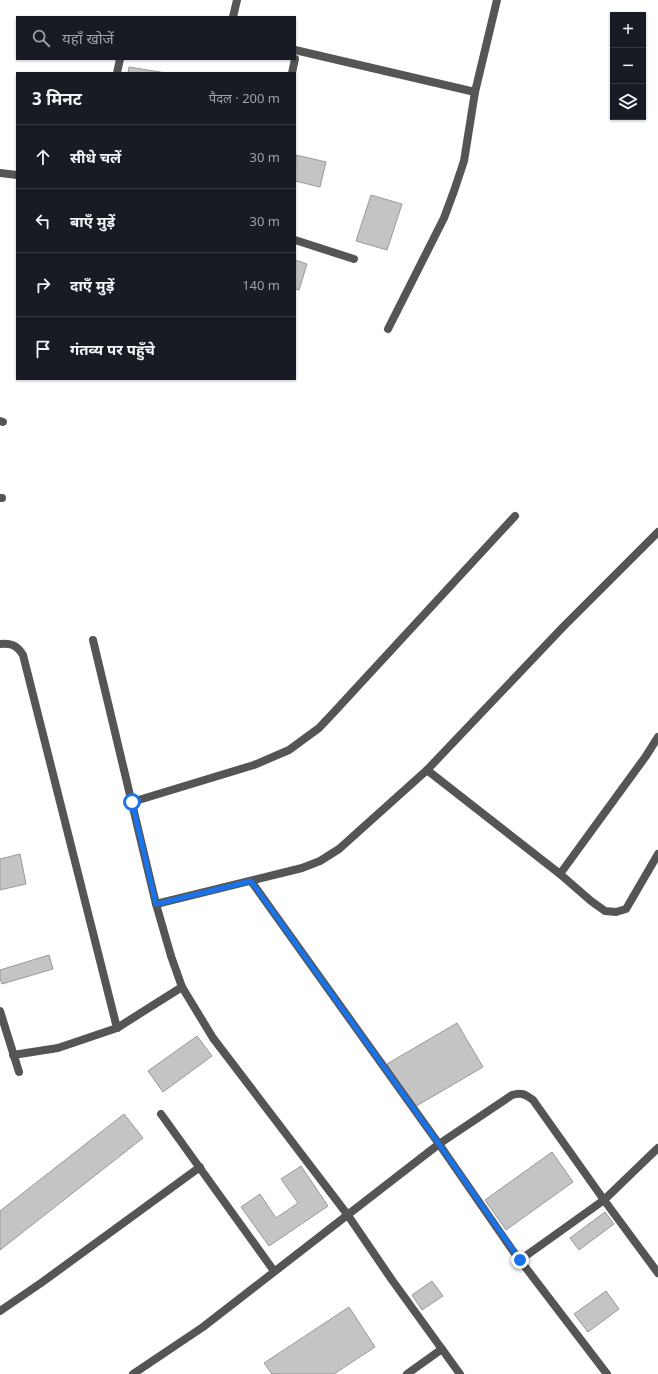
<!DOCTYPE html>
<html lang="hi">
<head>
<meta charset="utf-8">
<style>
  body { margin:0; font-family:"Noto Sans","Noto Sans Devanagari",sans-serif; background:#242831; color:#f1f3f6 }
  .controls { position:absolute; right:12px; top:12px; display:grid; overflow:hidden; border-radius:0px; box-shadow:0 1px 3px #0004 }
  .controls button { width:36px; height:36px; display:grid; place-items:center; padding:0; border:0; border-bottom:1px solid #363941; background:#171b24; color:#f1f3f6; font:20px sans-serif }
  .stop { position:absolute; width:12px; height:12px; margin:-9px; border:3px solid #1a73e8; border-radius:50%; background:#fff }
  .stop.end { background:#1a73e8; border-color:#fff; box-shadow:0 1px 4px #0008 }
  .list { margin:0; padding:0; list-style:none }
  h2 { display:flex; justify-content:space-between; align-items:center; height:52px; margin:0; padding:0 16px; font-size:17px }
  h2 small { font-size:13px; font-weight:400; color:#9ea1a6 }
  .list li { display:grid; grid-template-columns:26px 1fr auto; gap:12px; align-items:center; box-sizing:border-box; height:64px; padding:0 16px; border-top:1px solid #363941 }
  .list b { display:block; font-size:15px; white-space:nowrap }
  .list em { font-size:13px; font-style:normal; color:#9ea1a6 }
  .icon { flex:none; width:22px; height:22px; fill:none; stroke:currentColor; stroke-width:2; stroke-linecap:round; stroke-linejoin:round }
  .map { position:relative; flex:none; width:658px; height:1374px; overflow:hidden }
  .search { position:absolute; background:#171b24; box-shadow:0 1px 3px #0004; left:16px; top:16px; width:280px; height:44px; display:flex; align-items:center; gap:10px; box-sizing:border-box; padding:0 14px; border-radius:0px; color:#9ea1a6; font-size:15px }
  .panel { position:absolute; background:#171b24; box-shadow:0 1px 3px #0004; left:16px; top:72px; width:280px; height:308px; border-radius:0px }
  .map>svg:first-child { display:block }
</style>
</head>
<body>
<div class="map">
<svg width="658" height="1374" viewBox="0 0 658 1374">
  <rect width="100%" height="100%" fill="#fff"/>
  <g fill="#c4c4c4" stroke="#999">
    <path d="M129 67 166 73H128Z"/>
    <path d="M296 155 326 162 320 187 295 181Z"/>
    <path d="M371 195 402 204 387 250 356 241Z"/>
    <path d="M295 260 307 264 299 290 295 289Z"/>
    <path d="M20 854 26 884 0 890V859Z"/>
    <path d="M49 955 53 969 2 984 0 978V970Z"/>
    <path d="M457 1023 483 1067 413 1108 387 1064Z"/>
    <path d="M197 1036 212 1056 163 1092 148 1071Z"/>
    <path d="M124 1114 143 1138 0 1250V1211Z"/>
    <path d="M552 1152 573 1182 506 1230 485 1200Z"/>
    <path d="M301 1166 328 1206 269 1246 241 1207 260 1194 276 1218 298 1203 281 1179Z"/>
    <path d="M605 1212 614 1224 579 1250 570 1238Z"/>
    <path d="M432 1281 443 1296 422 1310 412 1295Z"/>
    <path d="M606 1291 619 1309 588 1332 574 1314Z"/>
    <path d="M349 1307 375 1347 334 1374H272L264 1363Z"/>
  </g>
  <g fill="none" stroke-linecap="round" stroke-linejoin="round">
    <g stroke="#555" stroke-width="8">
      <path d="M233 17 237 0"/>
      <path d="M295 50 475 92 497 0"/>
      <path d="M117 73 120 59"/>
      <path d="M292 73 295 59"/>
      <path d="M0 173 17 175"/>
      <path d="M295 240 354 259"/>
      <path d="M388 329 444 218 454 191 464 161 475 92"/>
      <path d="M0 421 3 422"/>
      <path d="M0 498H2"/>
      <path d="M93 640 156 904 171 956 182 987 213 1038 347 1214 392 1280 460 1374"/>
      <path d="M0 644C11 643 17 645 23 655L117 1028"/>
      <path d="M427 770 560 874 591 901 605 911 616 912 626 909 658 854"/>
      <path d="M132 802 254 765 289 750 319 728 335 711 515 516"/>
      <path d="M560 874 646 756 658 737"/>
      <path d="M251 881 439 1144 513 1251 607 1374"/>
      <path d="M156 904 302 868 320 861 339 849 427 770 563 627 658 532"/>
      <path d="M0 1011 19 1072"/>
      <path d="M13 1055 58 1048 117 1028 182 987"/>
      <path d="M161 1114 274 1271"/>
      <path d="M520 1260 604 1200 658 1148"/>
      <path d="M0 1311 41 1283 200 1167"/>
      <path d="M133 1374 203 1327 439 1144 512 1095C521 1092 525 1094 533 1100L604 1200 658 1273"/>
      <path d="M407 1374 442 1349"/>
    </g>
  </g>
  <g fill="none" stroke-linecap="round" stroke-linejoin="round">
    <path stroke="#1a73e8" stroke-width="5" d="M132 802 156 904 251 881 439 1144 520 1260"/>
  </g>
</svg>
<div class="controls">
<button>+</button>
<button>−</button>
<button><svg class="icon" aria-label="layers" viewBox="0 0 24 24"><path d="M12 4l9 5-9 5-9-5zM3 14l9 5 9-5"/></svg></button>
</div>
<div class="stop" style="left:132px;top:802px"></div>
<div class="stop end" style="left:520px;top:1260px"></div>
<div class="search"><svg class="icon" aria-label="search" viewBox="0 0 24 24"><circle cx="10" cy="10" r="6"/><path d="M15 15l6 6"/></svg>यहाँ खोजें</div>
<section class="panel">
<h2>3 मिनट<small>पैदल · 200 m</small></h2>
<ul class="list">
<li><svg class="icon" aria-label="ahead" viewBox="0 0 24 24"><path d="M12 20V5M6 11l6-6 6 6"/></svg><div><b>सीधे चलें</b></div><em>30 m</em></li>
<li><svg class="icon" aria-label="left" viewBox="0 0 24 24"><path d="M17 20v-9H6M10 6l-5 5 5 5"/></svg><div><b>बाएँ मुड़ें</b></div><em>30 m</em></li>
<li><svg class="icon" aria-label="right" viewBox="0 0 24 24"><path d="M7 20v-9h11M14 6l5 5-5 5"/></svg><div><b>दाएँ मुड़ें</b></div><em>140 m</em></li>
<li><svg class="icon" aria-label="arrive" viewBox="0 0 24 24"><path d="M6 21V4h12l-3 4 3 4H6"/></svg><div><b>गंतव्य पर पहुँचे</b></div></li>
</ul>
</section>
</div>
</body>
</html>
